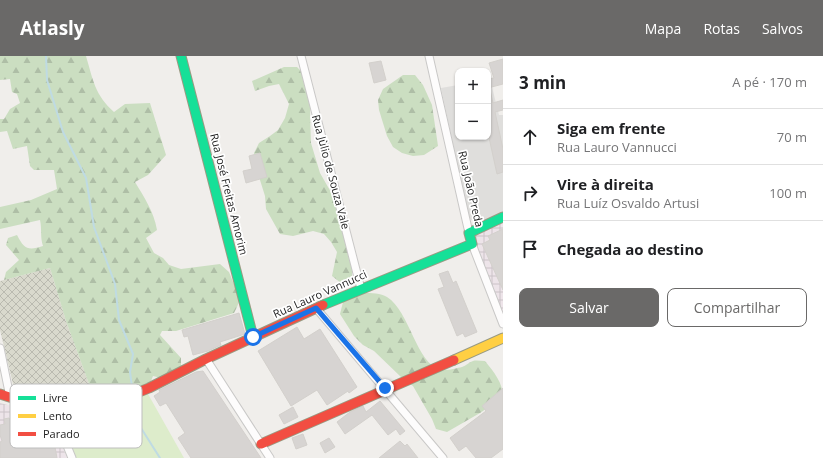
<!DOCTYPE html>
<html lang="pt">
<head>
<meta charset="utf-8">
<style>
  body { margin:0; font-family:"Open Sans",sans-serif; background:#f2f2f2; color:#202124 }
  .controls { position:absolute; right:12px; top:12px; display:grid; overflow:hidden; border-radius:8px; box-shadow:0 1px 3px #0004 }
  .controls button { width:36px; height:36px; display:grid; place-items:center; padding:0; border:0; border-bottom:1px solid #e0e0e0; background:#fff; color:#202124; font:20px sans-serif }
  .stop { position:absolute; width:12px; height:12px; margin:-9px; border:3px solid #1a73e8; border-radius:50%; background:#fff }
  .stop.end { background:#1a73e8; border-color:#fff; box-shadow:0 1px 4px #0008 }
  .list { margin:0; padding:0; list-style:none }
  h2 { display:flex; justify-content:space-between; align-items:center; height:52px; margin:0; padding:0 16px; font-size:17px }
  h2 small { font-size:13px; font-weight:400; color:#757577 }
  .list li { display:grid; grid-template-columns:26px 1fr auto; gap:12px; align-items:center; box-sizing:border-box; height:56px; padding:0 16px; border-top:1px solid #e0e0e0 }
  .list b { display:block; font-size:15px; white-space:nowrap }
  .list p { margin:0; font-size:13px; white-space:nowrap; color:#757577 }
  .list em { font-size:13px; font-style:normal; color:#757577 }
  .actions { display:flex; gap:8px; padding:12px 16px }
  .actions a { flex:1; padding:9px 0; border:1px solid #6a6968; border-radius:8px; text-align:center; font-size:14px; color:#6a6968 }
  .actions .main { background:#6a6968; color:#fff }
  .icon { flex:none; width:22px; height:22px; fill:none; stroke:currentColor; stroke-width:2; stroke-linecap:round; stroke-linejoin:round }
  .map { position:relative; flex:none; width:503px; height:402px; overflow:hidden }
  header { display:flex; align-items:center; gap:24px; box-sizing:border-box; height:56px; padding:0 20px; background:#6a6968; color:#fff }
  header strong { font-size:19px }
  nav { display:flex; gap:22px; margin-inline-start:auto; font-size:14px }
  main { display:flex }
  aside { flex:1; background:#fff }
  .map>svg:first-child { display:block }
</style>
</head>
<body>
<header>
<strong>Atlasly</strong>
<nav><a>Mapa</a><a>Rotas</a><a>Salvos</a></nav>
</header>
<main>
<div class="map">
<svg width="503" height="402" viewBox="0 0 503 402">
  <defs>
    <pattern id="industrial-grid" width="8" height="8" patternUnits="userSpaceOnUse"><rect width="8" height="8" fill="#ede4e9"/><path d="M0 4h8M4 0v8" fill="none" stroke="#cbc3c8"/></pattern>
    <pattern id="construction-cross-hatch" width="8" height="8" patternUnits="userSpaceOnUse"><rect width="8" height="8" fill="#d9d9cd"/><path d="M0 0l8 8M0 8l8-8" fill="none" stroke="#babab0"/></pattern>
    <pattern id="forest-firs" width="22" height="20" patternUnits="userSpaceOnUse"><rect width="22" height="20" fill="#cbdec1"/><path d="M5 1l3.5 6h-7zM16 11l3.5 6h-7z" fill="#aebea6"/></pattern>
  </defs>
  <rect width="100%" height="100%" fill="#f0eeeb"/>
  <path fill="#dfdedc" d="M488 23H490L499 59H503V157L477 168 469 162 441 32 458 29V81H488Z"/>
  <g fill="url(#industrial-grid)">
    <path d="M503 161V268L469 177Z"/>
    <path d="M0 347 50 360 67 402H0Z"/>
  </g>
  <path fill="url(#construction-cross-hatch)" d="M50 212 66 265 96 347 82 350H61L23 338 16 334 13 328 0 274V225Z"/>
  <path fill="#ddeccb" d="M148 338 184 402H76L67 376 68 370 83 360Z"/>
  <g fill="url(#forest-firs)">
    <path d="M0 0H86C93 24 95 39 114 56L125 48 150 47 166 99 148 119 135 126C144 141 154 156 157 174L146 182 154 197 163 202 169 209 181 213 220 208 229 216 240 243 237 251 234 257 176 275H162L160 279 181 302V312L161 322 153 320 151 325 125 339 104 341 96 347 66 265 50 212 4 224 6 216 19 204 6 189 8 182 17 179C24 193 28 195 43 190 40 181 42 173 40 164L0 173V151L31 144 57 133 54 114H34L30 110 27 90 13 93 7 75 0 76V63H4L10 53 20 47 17 38 12 36 10 23 0 24Z"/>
    <path d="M284 11H297L304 18 311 31 310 60 311 87 320 117 344 159 352 201V223L341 227 332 220 337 196 331 186 324 178 313 175 293 180 280 178 266 153 265 140 255 108 254 97 259 87 270 80 278 74 285 62 289 48 279 28 269 30 255 35 252 25Z"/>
    <path d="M403 19H415L423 29 432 49 438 90 424 99 413 100 402 97 393 91 387 80 379 54 378 44 383 33Z"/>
    <path d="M364 237C371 237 381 237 387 241 410 255 416 308 441 314 446 315 457 312 462 311 466 310 469 306 473 305 476 304 481 305 485 305 494 316 503 327 503 341L480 357 447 376 436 373 432 363 413 330 401 321 374 295 363 289 354 280 340 258 343 246 354 240Z"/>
  </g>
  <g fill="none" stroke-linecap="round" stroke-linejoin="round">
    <g stroke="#bfdbe3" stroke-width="2">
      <path d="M46 0 47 24 63 76 86 122 94 171 115 228 119 264 133 298 130 316 132 331"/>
      <path d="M136 342 141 372 160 402"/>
    </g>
  </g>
  <g fill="#d7d4d2" stroke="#d3d0cc">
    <path d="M503 3V28L488 32V23L494 22 489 7Z"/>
    <path d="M381 5 386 24 374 27 369 7Z"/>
    <path d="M488 34H490L493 47 503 44V54L495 56 503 93V116L497 118 488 77Z"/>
    <path d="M260 97 267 121 246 127 243 115 252 113 249 100Z"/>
    <path d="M503 173V234L482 188 490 184 488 180Z"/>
    <path d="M448 215 453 227 456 225 477 276 465 281 463 277 457 280 438 233 444 231 439 218Z"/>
    <path d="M239 257 245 278 220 286 221 289 208 295 193 299 188 280 184 281 182 274Z"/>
    <path d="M297 271 304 283 320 273 357 331 349 337 348 335 327 349 317 334 291 350 258 295Z"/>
    <path d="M203 315 261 402H191L178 382 185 377 166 347 160 350 154 340 160 336 159 334 196 316Z"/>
    <path d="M503 332V393L491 402H476L466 390 459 395 450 382 486 355 482 350Z"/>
    <path d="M380 345 405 375 400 379 396 373 388 379 372 359 345 378 337 366 350 356 363 350 366 356Z"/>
    <path d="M293 351 298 361 284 368 279 359Z"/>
    <path d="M9 362 10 364 22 363 24 366 38 362 43 363 45 371 50 369 56 390 55 391 57 402H0V386L2 385 0 379V369L5 368 4 363Z"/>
    <path d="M303 378 307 389 296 393 292 382Z"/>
    <path d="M329 382 335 391 325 397 320 387Z"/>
    <path d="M400 385 405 390 407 388 418 402H379Z"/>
  </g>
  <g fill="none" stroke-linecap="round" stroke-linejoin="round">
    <defs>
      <g id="street">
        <path d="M301 0 361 233"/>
        <path d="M429 0 469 177"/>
        <path d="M472 188 503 268"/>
        <path d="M316 252 443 402"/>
        <path d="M0 292 10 341"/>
        <path d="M206 303 270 402"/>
        <path d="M53 355 72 402"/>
      </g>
      <g id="fast">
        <path d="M181 0 253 281"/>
        <path d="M323 249 472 188 469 177 503 161"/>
      </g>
      <path id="slow" d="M454 304 503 282"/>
      <g id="jam">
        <path d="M0 338 53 355 67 357 92 355 149 332 206 303 323 249"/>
        <path d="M261 388 454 304"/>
      </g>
    </defs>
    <use href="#street" stroke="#c9c8c7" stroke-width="9"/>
    <use href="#fast" stroke="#999a82" stroke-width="11"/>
    <use href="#slow" stroke="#999a82" stroke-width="11"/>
    <use href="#jam" stroke="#999a82" stroke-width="11"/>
    <use href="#street" stroke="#fdfcfc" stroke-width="7"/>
    <use href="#fast" stroke="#16e098" stroke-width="9"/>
    <use href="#slow" stroke="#ffcf43" stroke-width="9"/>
    <use href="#jam" stroke="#f24e42" stroke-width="9"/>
  </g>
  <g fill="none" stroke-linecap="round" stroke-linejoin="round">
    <path stroke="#1a73e8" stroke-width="5" d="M253 281 316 252 385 332"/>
  </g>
  <g text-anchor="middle" stroke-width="3.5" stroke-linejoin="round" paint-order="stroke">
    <g font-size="11" fill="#222" stroke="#fff">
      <text transform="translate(331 116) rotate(75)" y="4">Rua Jùlio de Souza Vale</text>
      <text transform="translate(471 133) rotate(77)" y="4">Rua João Preda</text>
      <text transform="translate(229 138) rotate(76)" y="4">Rua José Freitas Amorim</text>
      <text transform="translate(320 238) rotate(-24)" y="4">Rua Lauro Vannucci</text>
    </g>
  </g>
  <rect x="10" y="328" width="132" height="64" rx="6" fill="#fff" stroke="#bdbdbd" stroke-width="1"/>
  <rect x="18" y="340" width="18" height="4" fill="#16e098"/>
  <rect x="18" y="358" width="18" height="4" fill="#ffcf43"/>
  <rect x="18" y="376" width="18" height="4" fill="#f24e42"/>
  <g font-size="11" fill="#222">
    <text x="43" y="346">Livre</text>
    <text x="43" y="364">Lento</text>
    <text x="43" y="382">Parado</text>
  </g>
</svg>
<div class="controls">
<button>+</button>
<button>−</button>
</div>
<div class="stop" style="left:253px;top:281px"></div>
<div class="stop end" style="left:385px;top:332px"></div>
</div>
<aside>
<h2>3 min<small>A pé · 170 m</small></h2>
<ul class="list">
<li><svg class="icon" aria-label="ahead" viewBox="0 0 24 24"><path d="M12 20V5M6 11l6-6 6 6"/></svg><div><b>Siga em frente</b><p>Rua Lauro Vannucci</p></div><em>70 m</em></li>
<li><svg class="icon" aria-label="right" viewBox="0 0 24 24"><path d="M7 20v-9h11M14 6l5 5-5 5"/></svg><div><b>Vire à direita</b><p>Rua Luíz Osvaldo Artusi</p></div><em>100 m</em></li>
<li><svg class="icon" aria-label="arrive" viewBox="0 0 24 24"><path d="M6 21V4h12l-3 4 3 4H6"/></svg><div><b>Chegada ao destino</b></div></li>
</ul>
<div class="actions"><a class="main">Salvar</a><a>Compartilhar</a></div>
</aside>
</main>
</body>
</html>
